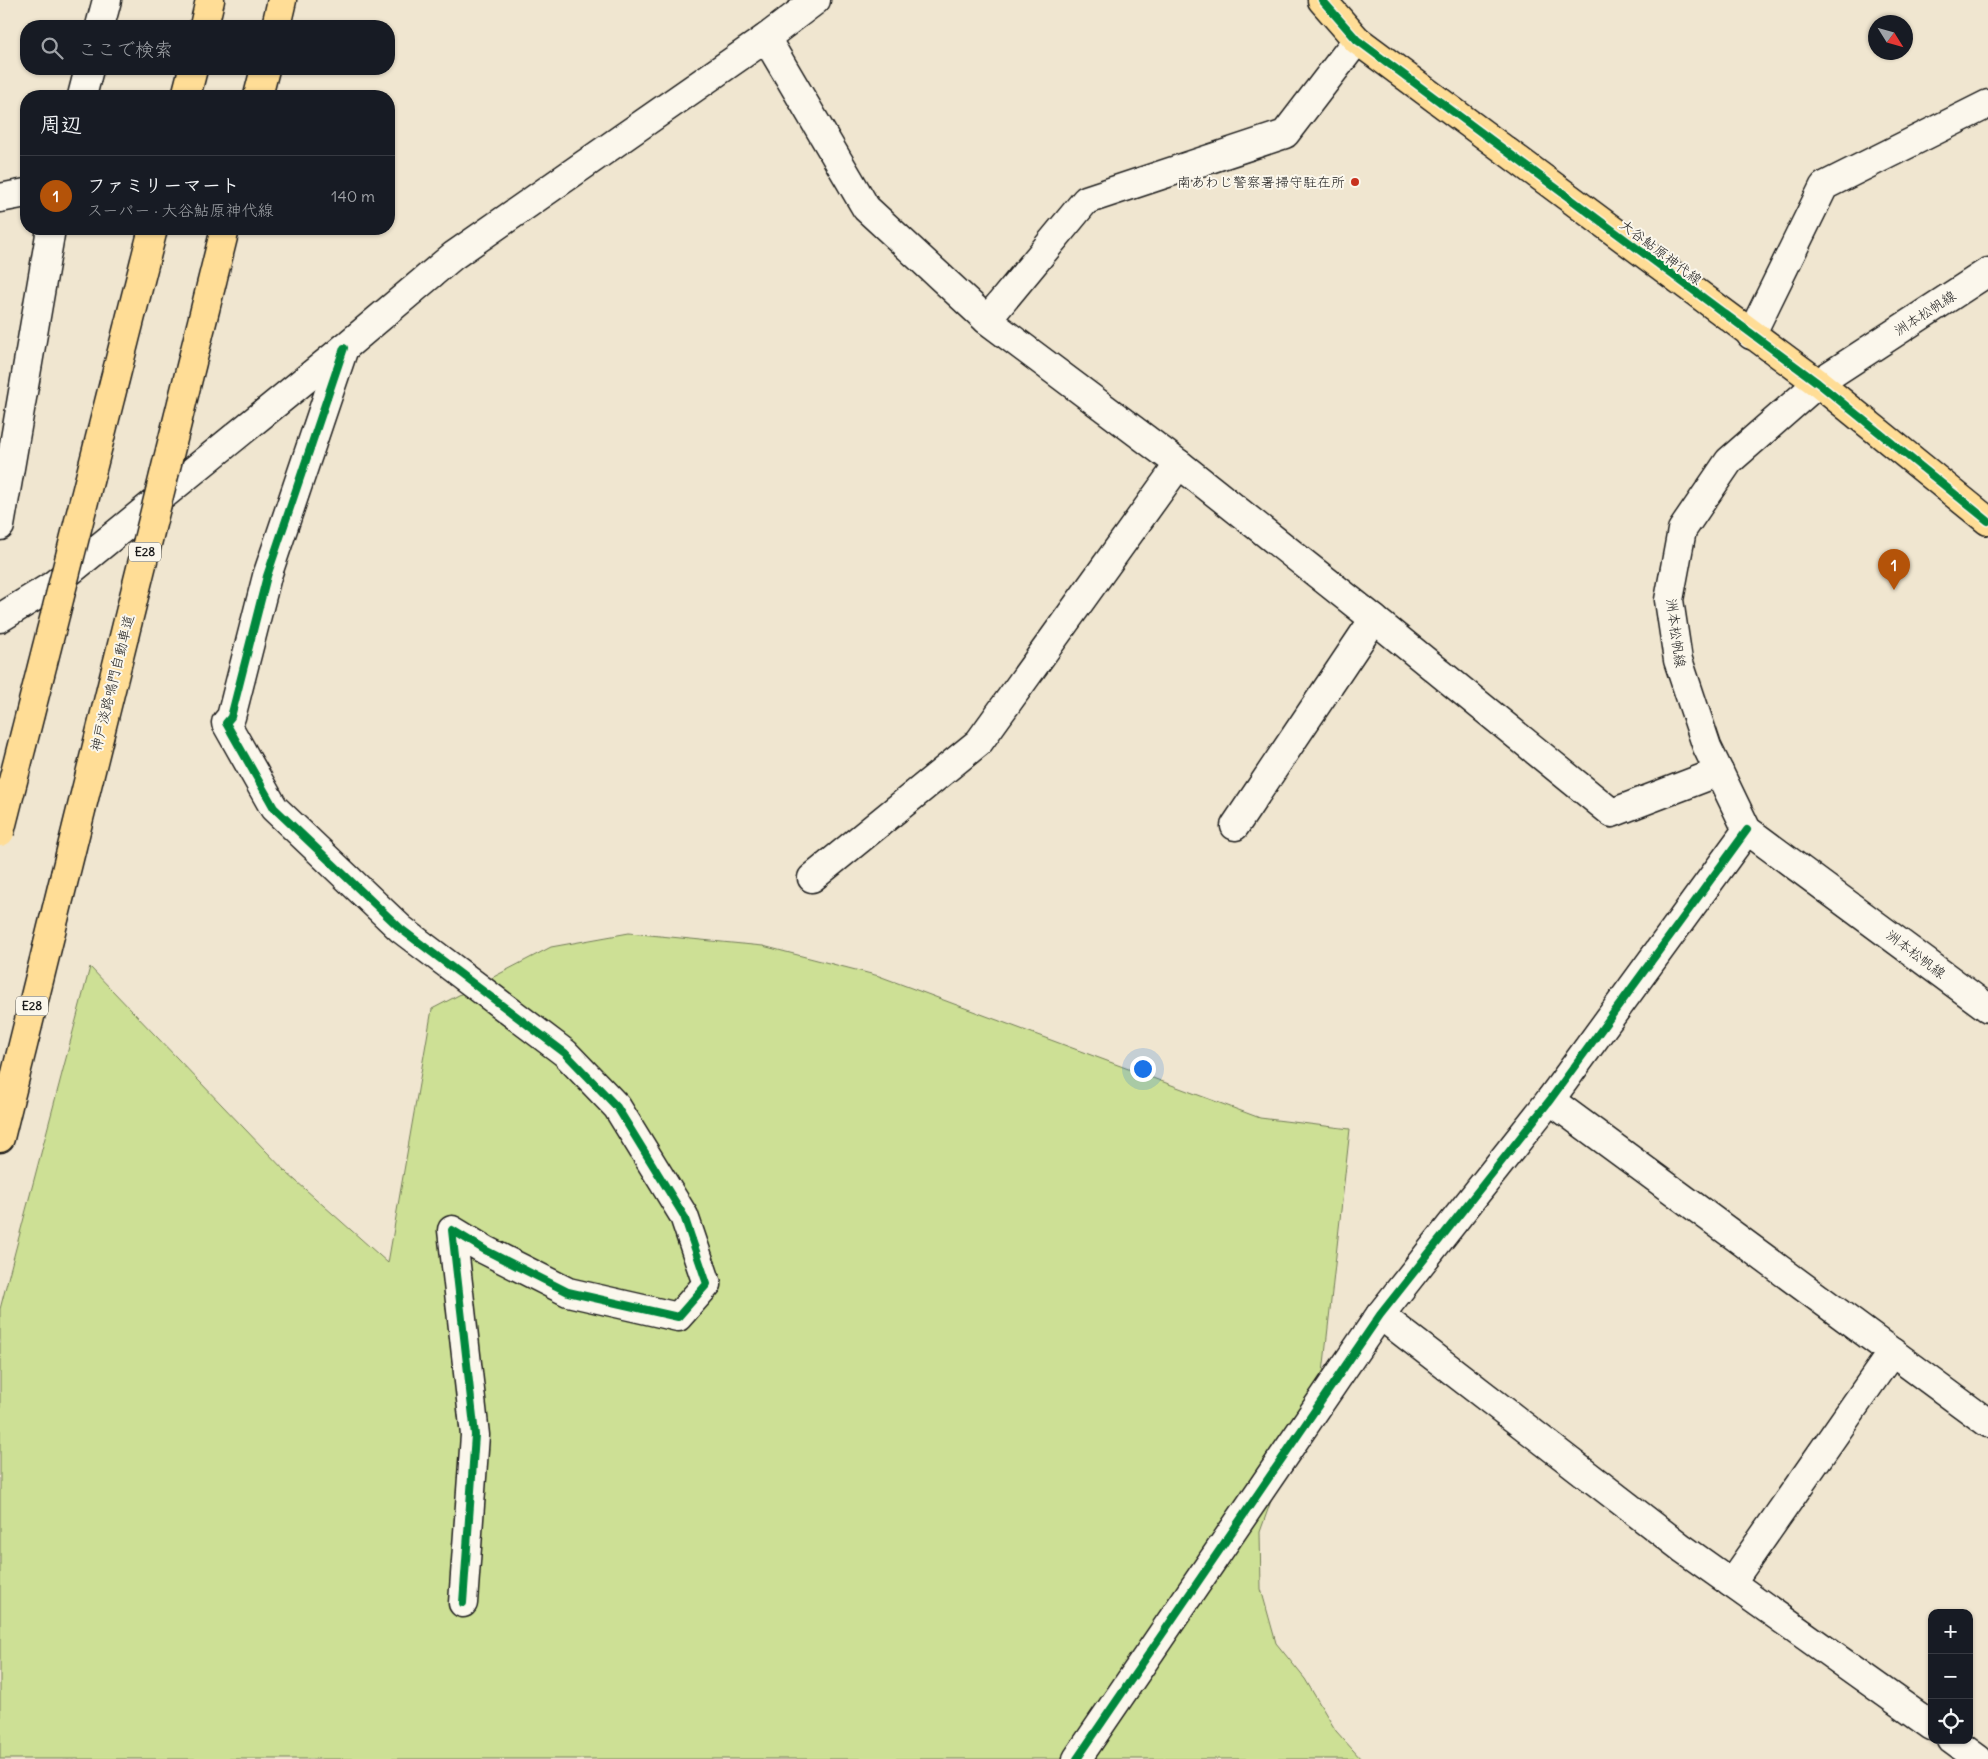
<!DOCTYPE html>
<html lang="ja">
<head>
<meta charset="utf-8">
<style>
  body { margin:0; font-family:Delius,"Klee One",sans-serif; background:#242831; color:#f1f3f6 }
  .controls { position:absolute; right:15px; bottom:15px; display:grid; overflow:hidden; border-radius:10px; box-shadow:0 1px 4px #0004 }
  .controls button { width:45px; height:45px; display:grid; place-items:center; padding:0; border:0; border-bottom:1px solid #363941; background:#171b24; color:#f1f3f6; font:25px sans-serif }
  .compass { position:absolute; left:1868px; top:15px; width:45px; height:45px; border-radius:50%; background:#171b24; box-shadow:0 1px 4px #0004; rotate:127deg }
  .you { position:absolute; left:1142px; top:1068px; width:18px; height:18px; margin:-12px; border:4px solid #fff; border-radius:50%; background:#1a73e8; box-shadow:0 0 0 8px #1a73e833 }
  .badge { display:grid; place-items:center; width:32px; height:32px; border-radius:50%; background:#b45309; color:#fff; font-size:16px; font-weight:700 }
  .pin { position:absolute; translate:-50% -41px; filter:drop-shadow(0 1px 2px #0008) }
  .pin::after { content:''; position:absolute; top:26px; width:18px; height:15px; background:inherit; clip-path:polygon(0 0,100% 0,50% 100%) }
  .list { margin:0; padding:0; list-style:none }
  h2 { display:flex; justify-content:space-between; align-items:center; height:65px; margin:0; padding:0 20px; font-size:21px }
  h2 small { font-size:16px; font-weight:400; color:#9ea1a6 }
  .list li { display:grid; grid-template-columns:32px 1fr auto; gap:15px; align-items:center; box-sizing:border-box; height:80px; padding:0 20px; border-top:1px solid #363941 }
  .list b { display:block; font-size:19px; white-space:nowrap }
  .list p { margin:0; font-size:16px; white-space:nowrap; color:#9ea1a6 }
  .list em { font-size:16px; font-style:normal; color:#9ea1a6 }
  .icon { flex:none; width:28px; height:28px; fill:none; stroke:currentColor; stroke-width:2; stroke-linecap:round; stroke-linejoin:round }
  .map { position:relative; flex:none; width:1988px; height:1759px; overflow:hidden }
  .search { position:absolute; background:#171b24; box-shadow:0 1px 4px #0004; left:20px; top:20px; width:375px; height:55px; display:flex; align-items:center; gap:12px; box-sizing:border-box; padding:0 18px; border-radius:20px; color:#9ea1a6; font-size:19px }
  .panel { position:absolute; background:#171b24; box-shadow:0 1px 4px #0004; left:20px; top:90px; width:375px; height:145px; border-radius:20px }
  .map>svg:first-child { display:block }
</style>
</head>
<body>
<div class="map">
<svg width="1988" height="1759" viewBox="0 0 1988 1759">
  <rect width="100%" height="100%" fill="#f0e6d0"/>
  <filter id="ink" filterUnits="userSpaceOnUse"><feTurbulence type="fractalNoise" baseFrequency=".02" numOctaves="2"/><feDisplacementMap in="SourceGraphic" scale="10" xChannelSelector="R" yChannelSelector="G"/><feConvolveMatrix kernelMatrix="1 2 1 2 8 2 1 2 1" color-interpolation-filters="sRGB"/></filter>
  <g filter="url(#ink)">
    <path fill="#cde095" stroke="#747e58" d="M629 933 763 946 879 976 1260 1118 1350 1129 1318 1418 1284 1464 1260 1532 1261 1589 1276 1643 1305 1679 1336 1731 1361 1759H0V1309L90 967 287 1173 388 1263 432 1009 551 947Z"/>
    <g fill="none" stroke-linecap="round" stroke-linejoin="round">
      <defs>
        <g id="minor">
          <path d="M100 26 107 0"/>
          <path d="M766 38 866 208 987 320 1179 464 1374 619 1235 826"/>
          <path d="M82 96 89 69"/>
          <path d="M0 198 26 193"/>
          <path d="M987 320 1086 200 1285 134 1357 40"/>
          <path d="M1751 335 1824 186 1988 104"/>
          <path d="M344 348 267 576 231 717 226 723 274 808 401 929 565 1053 617 1107 684 1216 707 1284 678 1317 568 1292 485 1250 452 1230 475 1435 463 1603"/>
          <path d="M0 526 51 229"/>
          <path d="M0 618 52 586 344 348 453 256 766 38 816 0"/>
          <path d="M1374 619 1612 813 1719 772"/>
          <path d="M812 878 979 742 1179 464"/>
          <path d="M1550 1100 1988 1423"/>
          <path d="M1380 1315 1682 1548 1932 1726"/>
          <path d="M1731 1583 1892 1352"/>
          <path d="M1952 1740 1978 1759"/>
          <path d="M1077 1759 1380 1315 1550 1100 1747 830"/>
        </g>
        <path id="secondary" d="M1988 272 1818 383 1729 461 1682 530 1669 600 1678 660 1707 747 1747 830 1988 1008"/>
        <path id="primary" d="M1322 0 1357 40 1818 383 1988 521"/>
        <g id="motorway">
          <path d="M204 26 210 0"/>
          <path d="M276 26 282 0"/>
          <path d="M186 96 193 69"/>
          <path d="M258 96 265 69"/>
          <path d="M0 1138 65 875"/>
        </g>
      </defs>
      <use href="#minor" stroke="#1c1c1c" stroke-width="31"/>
      <use href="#secondary" stroke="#1c1c1c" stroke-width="31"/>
      <use href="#primary" stroke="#1c1c1c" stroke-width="31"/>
      <use href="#motorway" stroke="#1c1c1c" stroke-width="31"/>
      <use href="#minor" stroke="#fbf7ec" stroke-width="28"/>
      <use href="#secondary" stroke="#fbf7ec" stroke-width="28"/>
      <use href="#primary" stroke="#ffdd96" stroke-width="28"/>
      <use href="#motorway" stroke="#ffdd96" stroke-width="28"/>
      <defs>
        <g id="motorway-bridge">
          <path d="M0 832 153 229"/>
          <path d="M65 875 225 229"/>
        </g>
      </defs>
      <use href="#motorway-bridge" stroke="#1c1c1c" stroke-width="31" stroke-linecap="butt"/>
      <use href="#motorway-bridge" stroke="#ffdd96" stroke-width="28"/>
      <defs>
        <g id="cycleway">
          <path d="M1322 0 1357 40 1818 383 1988 521"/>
          <path d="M344 348 267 576 231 717 226 723 274 808 401 929 565 1053 617 1107 684 1216 707 1284 678 1317 568 1292 485 1250 452 1230 475 1435 463 1603"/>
          <path d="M1077 1759 1380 1315 1550 1100 1747 830"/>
        </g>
      </defs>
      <use href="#cycleway" stroke="#fbf7ec" stroke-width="11"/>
      <use href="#cycleway" stroke="#00873e" stroke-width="8"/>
    </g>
  </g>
  <circle fill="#c8321e" stroke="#fbf7ec" stroke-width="2" cx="1355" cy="182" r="5"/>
  <g text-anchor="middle" stroke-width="4" stroke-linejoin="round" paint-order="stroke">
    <g fill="#fbf7ec" stroke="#5f5e5a" stroke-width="1">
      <rect x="129" y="542.5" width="32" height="19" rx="4"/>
      <rect x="16" y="996.5" width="32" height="19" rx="4"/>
    </g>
    <g font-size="12" font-weight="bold" fill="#1c1c1c">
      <text x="145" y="556">E28</text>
      <text x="32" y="1010">E28</text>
    </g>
    <g font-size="14" fill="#1c1c1c" stroke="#fbf7ec" text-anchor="end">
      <text x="1345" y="187">南あわじ警察署掃守駐在所</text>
    </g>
    <g font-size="14" fill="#1c1c1c" stroke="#fbf7ec">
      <text transform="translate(1661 252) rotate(37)" y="5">大谷鮎原神代線</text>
      <text transform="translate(1925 313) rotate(-33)" y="5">洲本松帆線</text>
      <text transform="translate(1676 633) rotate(82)" y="5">洲本松帆線</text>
      <text transform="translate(112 683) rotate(-76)" y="5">神戸淡路鳴門自動車道</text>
      <text transform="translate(1916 954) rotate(37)" y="5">洲本松帆線</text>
    </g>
  </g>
</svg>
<div class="controls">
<button>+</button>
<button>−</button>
<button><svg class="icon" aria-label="locate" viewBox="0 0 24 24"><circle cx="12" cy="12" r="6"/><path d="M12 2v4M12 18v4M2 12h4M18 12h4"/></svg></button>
</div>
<svg class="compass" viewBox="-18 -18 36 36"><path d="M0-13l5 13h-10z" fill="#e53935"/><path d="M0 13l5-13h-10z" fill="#9ea1a6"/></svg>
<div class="you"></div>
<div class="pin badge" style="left:1894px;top:590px">1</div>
<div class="search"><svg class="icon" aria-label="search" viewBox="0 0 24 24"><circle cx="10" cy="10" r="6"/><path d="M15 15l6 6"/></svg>ここで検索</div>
<section class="panel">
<h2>周辺<small></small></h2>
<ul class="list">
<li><span class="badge">1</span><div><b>ファミリーマート</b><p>スーパー · 大谷鮎原神代線</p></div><em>140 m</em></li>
</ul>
</section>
</div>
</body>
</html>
